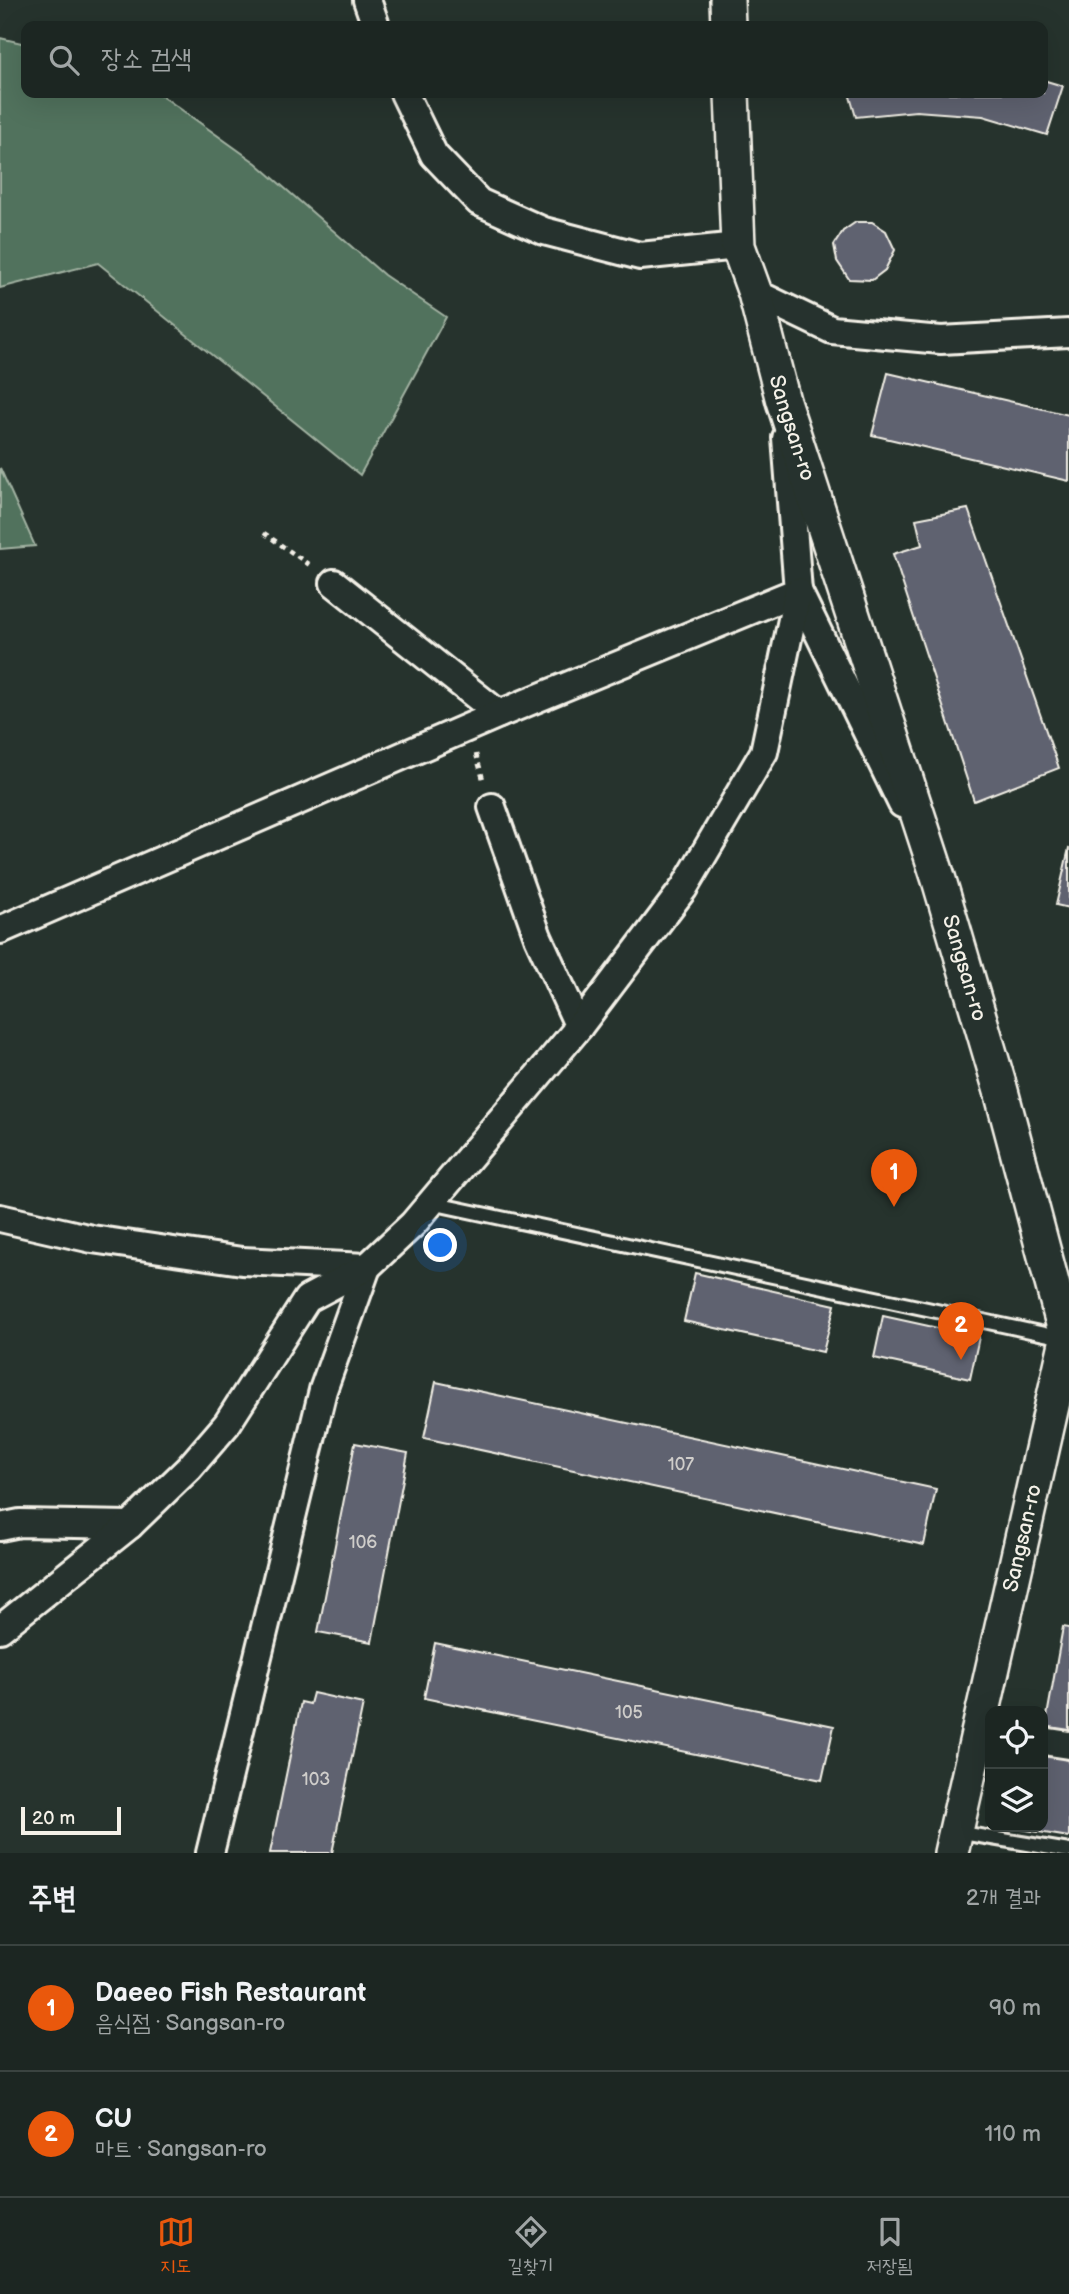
<!DOCTYPE html>
<html lang="ko">
<head>
<meta charset="utf-8">
<style>
  body { margin:0; font-family:"Balsamiq Sans","Poor Story",sans-serif; background:#29322f; color:#f1f3f6 }
  .controls { position:absolute; right:21px; bottom:21px; display:grid; overflow:hidden; border-radius:14px; box-shadow:0 7px 28px #0002 }
  .controls button { width:63px; height:63px; display:grid; place-items:center; padding:0; border:0; border-bottom:2px solid #3a4340; background:#1c2622; color:#f1f3f6; font:35px sans-serif }
  .scale { position:absolute; left:21px; bottom:18px; width:100px; box-sizing:border-box; padding-left:7px; border:4px solid #f4f1e8; border-top:0; font-size:19px; line-height:24px; white-space:nowrap; color:#f4f1e8; -webkit-text-stroke:5px #26332d; paint-order:stroke }
  .you { position:absolute; left:441px; top:1246px; width:24px; height:24px; margin:-18px; border:5px solid #fff; border-radius:50%; background:#1a73e8; box-shadow:0 0 0 10px #1a73e833 }
  .badge { display:grid; place-items:center; width:46px; height:46px; border-radius:50%; background:#ea580c; color:#fff; font-size:23px; font-weight:700 }
  .pin { position:absolute; translate:-50% -58px; filter:drop-shadow(0 2px 4px #0008) }
  .pin::after { content:''; position:absolute; top:37px; width:24px; height:21px; background:inherit; clip-path:polygon(0 0,100% 0,50% 100%) }
  .list { margin:0; padding:0; list-style:none }
  h2 { display:flex; justify-content:space-between; align-items:center; height:91px; margin:0; padding:0 28px; font-size:30px }
  h2 small { font-size:23px; font-weight:400; color:#a0a5a5 }
  .list li { display:grid; grid-template-columns:46px 1fr auto; gap:21px; align-items:center; box-sizing:border-box; height:126px; padding:0 28px; border-top:2px solid #3a4340 }
  .list b { display:block; font-size:26px; white-space:nowrap }
  .list p { margin:0; font-size:23px; white-space:nowrap; color:#a0a5a5 }
  .list em { font-size:23px; font-style:normal; color:#a0a5a5 }
  .icon { flex:none; width:38px; height:38px; fill:none; stroke:currentColor; stroke-width:2; stroke-linecap:round; stroke-linejoin:round }
  .map { position:relative; flex:none; width:1069px; height:1853px; overflow:hidden }
  .search { position:absolute; background:#1c2622; box-shadow:0 7px 28px #0002; left:21px; right:21px; top:21px; height:77px; display:flex; align-items:center; gap:18px; box-sizing:border-box; padding:0 24px; border-radius:14px; color:#a0a5a5; font-size:26px }
  .sheet { height:343px; background:#1c2622 }
  nav { display:flex; justify-content:space-around; align-items:center; box-sizing:border-box; height:98px; border-top:2px solid #3a4340; background:#1c2622; font-size:19px; color:#a0a5a5 }
  nav a { display:grid; justify-items:center; gap:4px }
  nav .on { color:#ea580c }
  .map>svg:first-child { display:block }
</style>
</head>
<body>
<div class="map">
<svg width="1069" height="1853" viewBox="0 0 1069 1853">
  <rect width="100%" height="100%" fill="#26332d"/>
  <filter id="ink" filterUnits="userSpaceOnUse"><feTurbulence type="fractalNoise" baseFrequency=".0143" numOctaves="2"/><feDisplacementMap in="SourceGraphic" scale="14" xChannelSelector="R" yChannelSelector="G"/><feConvolveMatrix kernelMatrix="1 2 1 2 8 2 1 2 1" color-interpolation-filters="sRGB"/></filter>
  <g filter="url(#ink)">
    <g fill="#51725d" stroke="#a2b2a2" stroke-width="2">
      <path d="M0 38 26 44V93H158L256 163 384 275 446 317 360 475 98 263 0 288Z"/>
      <path d="M0 468 35 546 0 549Z"/>
    </g>
    <g fill="#5f6270" stroke="#f4f1e8" stroke-width="2">
      <path d="M1043 80 1063 86 1047 135 983 116 916 111 856 117 849 93H1043Z"/>
      <path d="M856 222H872L886 231 895 250 885 270 872 280 849 279 837 261 834 245 843 231Z"/>
      <path d="M888 373 1069 415V481L872 435Z"/>
      <path d="M968 509 1059 768 974 801 893 554 922 545 916 519Z"/>
      <path d="M1069 848V908L1056 905Z"/>
      <path d="M695 1273 835 1305 823 1352 684 1321Z"/>
      <path d="M883 1316 979 1337 970 1379 874 1358Z"/>
      <path d="M436 1382 936 1489 924 1545 424 1438Z"/>
      <path d="M355 1443 408 1453 372 1642 318 1632Z"/>
      <path d="M1063 1627 1069 1628V1737L1044 1733Z"/>
      <path d="M435 1643 834 1726 822 1780 424 1698Z"/>
      <path d="M313 1693 363 1704 332 1853H270L301 1702 310 1704Z"/>
      <path d="M1043 1750 1069 1754V1837L1020 1829V1827H1043Z"/>
    </g>
    <g fill="none" stroke-linecap="round" stroke-linejoin="round">
      <defs>
        <g id="service">
          <path d="M431 1203 1063 1338"/>
          <path d="M956 1832 1069 1851"/>
        </g>
        <g id="minor">
          <path d="M367 0 376 26"/>
          <path d="M404 93 434 155 479 202 544 231 640 256 738 246"/>
          <path d="M755 293 832 330 941 340 1069 333"/>
          <path d="M334 583 499 714"/>
          <path d="M798 591 902 804"/>
          <path d="M492 807 538 937 579 1027"/>
          <path d="M0 930 499 714 798 591 786 438"/>
          <path d="M0 1218 92 1239 242 1261 367 1267 323 1390 210 1853"/>
          <path d="M0 1527 20 1523 130 1525"/>
          <path d="M0 1629 130 1525 189 1468 227 1424 307 1299 367 1267 413 1224 579 1027 684 888 764 752 798 591"/>
          <path d="M1043 1741 1069 1745"/>
        </g>
        <g id="tertiary">
          <path d="M727 0 728 26"/>
          <path id="s1" d="M732 93 738 246 755 293 783 401 939 880 1001 1091 1067 1339 951 1853"/>
        </g>
      </defs>
      <use href="#service" stroke="#f4f1e8" stroke-width="18"/>
      <use href="#minor" stroke="#f4f1e8" stroke-width="32"/>
      <use href="#tertiary" stroke="#f4f1e8" stroke-width="38"/>
      <g stroke="#f4f1e8" stroke-width="4.5" stroke-dasharray="5 5" stroke-linecap="butt">
        <path d="M264 533 311 566"/>
        <path d="M476 754 483 779"/>
      </g>
      <use href="#service" stroke="#26332d" stroke-width="12"/>
      <use href="#minor" stroke="#26332d" stroke-width="26"/>
      <use href="#tertiary" stroke="#26332d" stroke-width="33"/>
    </g>
  </g>
  <g text-anchor="middle" stroke-width="5" stroke-linejoin="round" paint-order="stroke">
    <g font-size="18" fill="#cfcdca">
      <text x="681" y="1470">107</text>
      <text x="363" y="1548">106</text>
      <text x="629" y="1718">105</text>
      <text x="316" y="1785">103</text>
    </g>
    <g font-size="21" fill="#f4f1e8" stroke="#26332d">
      <text dy="7" stroke="none"><textPath href="#s1" startOffset="343">Sangsan-ro</textPath></text>
      <text dy="7" stroke="none"><textPath href="#s1" startOffset="910">Sangsan-ro</textPath></text>
      <text transform="translate(1022 1538) rotate(-77)" y="7">Sangsan-ro</text>
    </g>
  </g>
</svg>
<div class="controls">
<button><svg class="icon" aria-label="locate" viewBox="0 0 24 24"><circle cx="12" cy="12" r="6"/><path d="M12 2v4M12 18v4M2 12h4M18 12h4"/></svg></button>
<button><svg class="icon" aria-label="layers" viewBox="0 0 24 24"><path d="M12 4l9 5-9 5-9-5zM3 14l9 5 9-5"/></svg></button>
</div>
<div class="scale">20 m</div>
<div class="you"></div>
<div class="pin badge" style="left:894px;top:1207px">1</div>
<div class="pin badge" style="left:961px;top:1360px">2</div>
<div class="search"><svg class="icon" aria-label="search" viewBox="0 0 24 24"><circle cx="10" cy="10" r="6"/><path d="M15 15l6 6"/></svg>장소 검색</div>
</div>
<section class="sheet">
<h2>주변<small>2개 결과</small></h2>
<ul class="list">
<li><span class="badge">1</span><div><b>Daeeo Fish Restaurant</b><p>음식점 · Sangsan-ro</p></div><em>90 m</em></li>
<li><span class="badge">2</span><div><b>CU</b><p>마트 · Sangsan-ro</p></div><em>110 m</em></li>
</ul>
</section>
<nav>
<a class="on"><svg class="icon" aria-label="map" viewBox="0 0 24 24"><path d="M3 6l6-2 6 2 6-2v14l-6 2-6-2-6 2zM9 4v14M15 6v14"/></svg>지도</a>
<a><svg class="icon" aria-label="directions" viewBox="0 0 24 24"><path d="M12 3l9 9-9 9-9-9zM9 14v-3h6M13 9l2 2-2 2"/></svg>길찾기</a>
<a><svg class="icon" aria-label="saved" viewBox="0 0 24 24"><path d="M7 4h10v16l-5-4-5 4z"/></svg>저장됨</a>
</nav>
</body>
</html>
